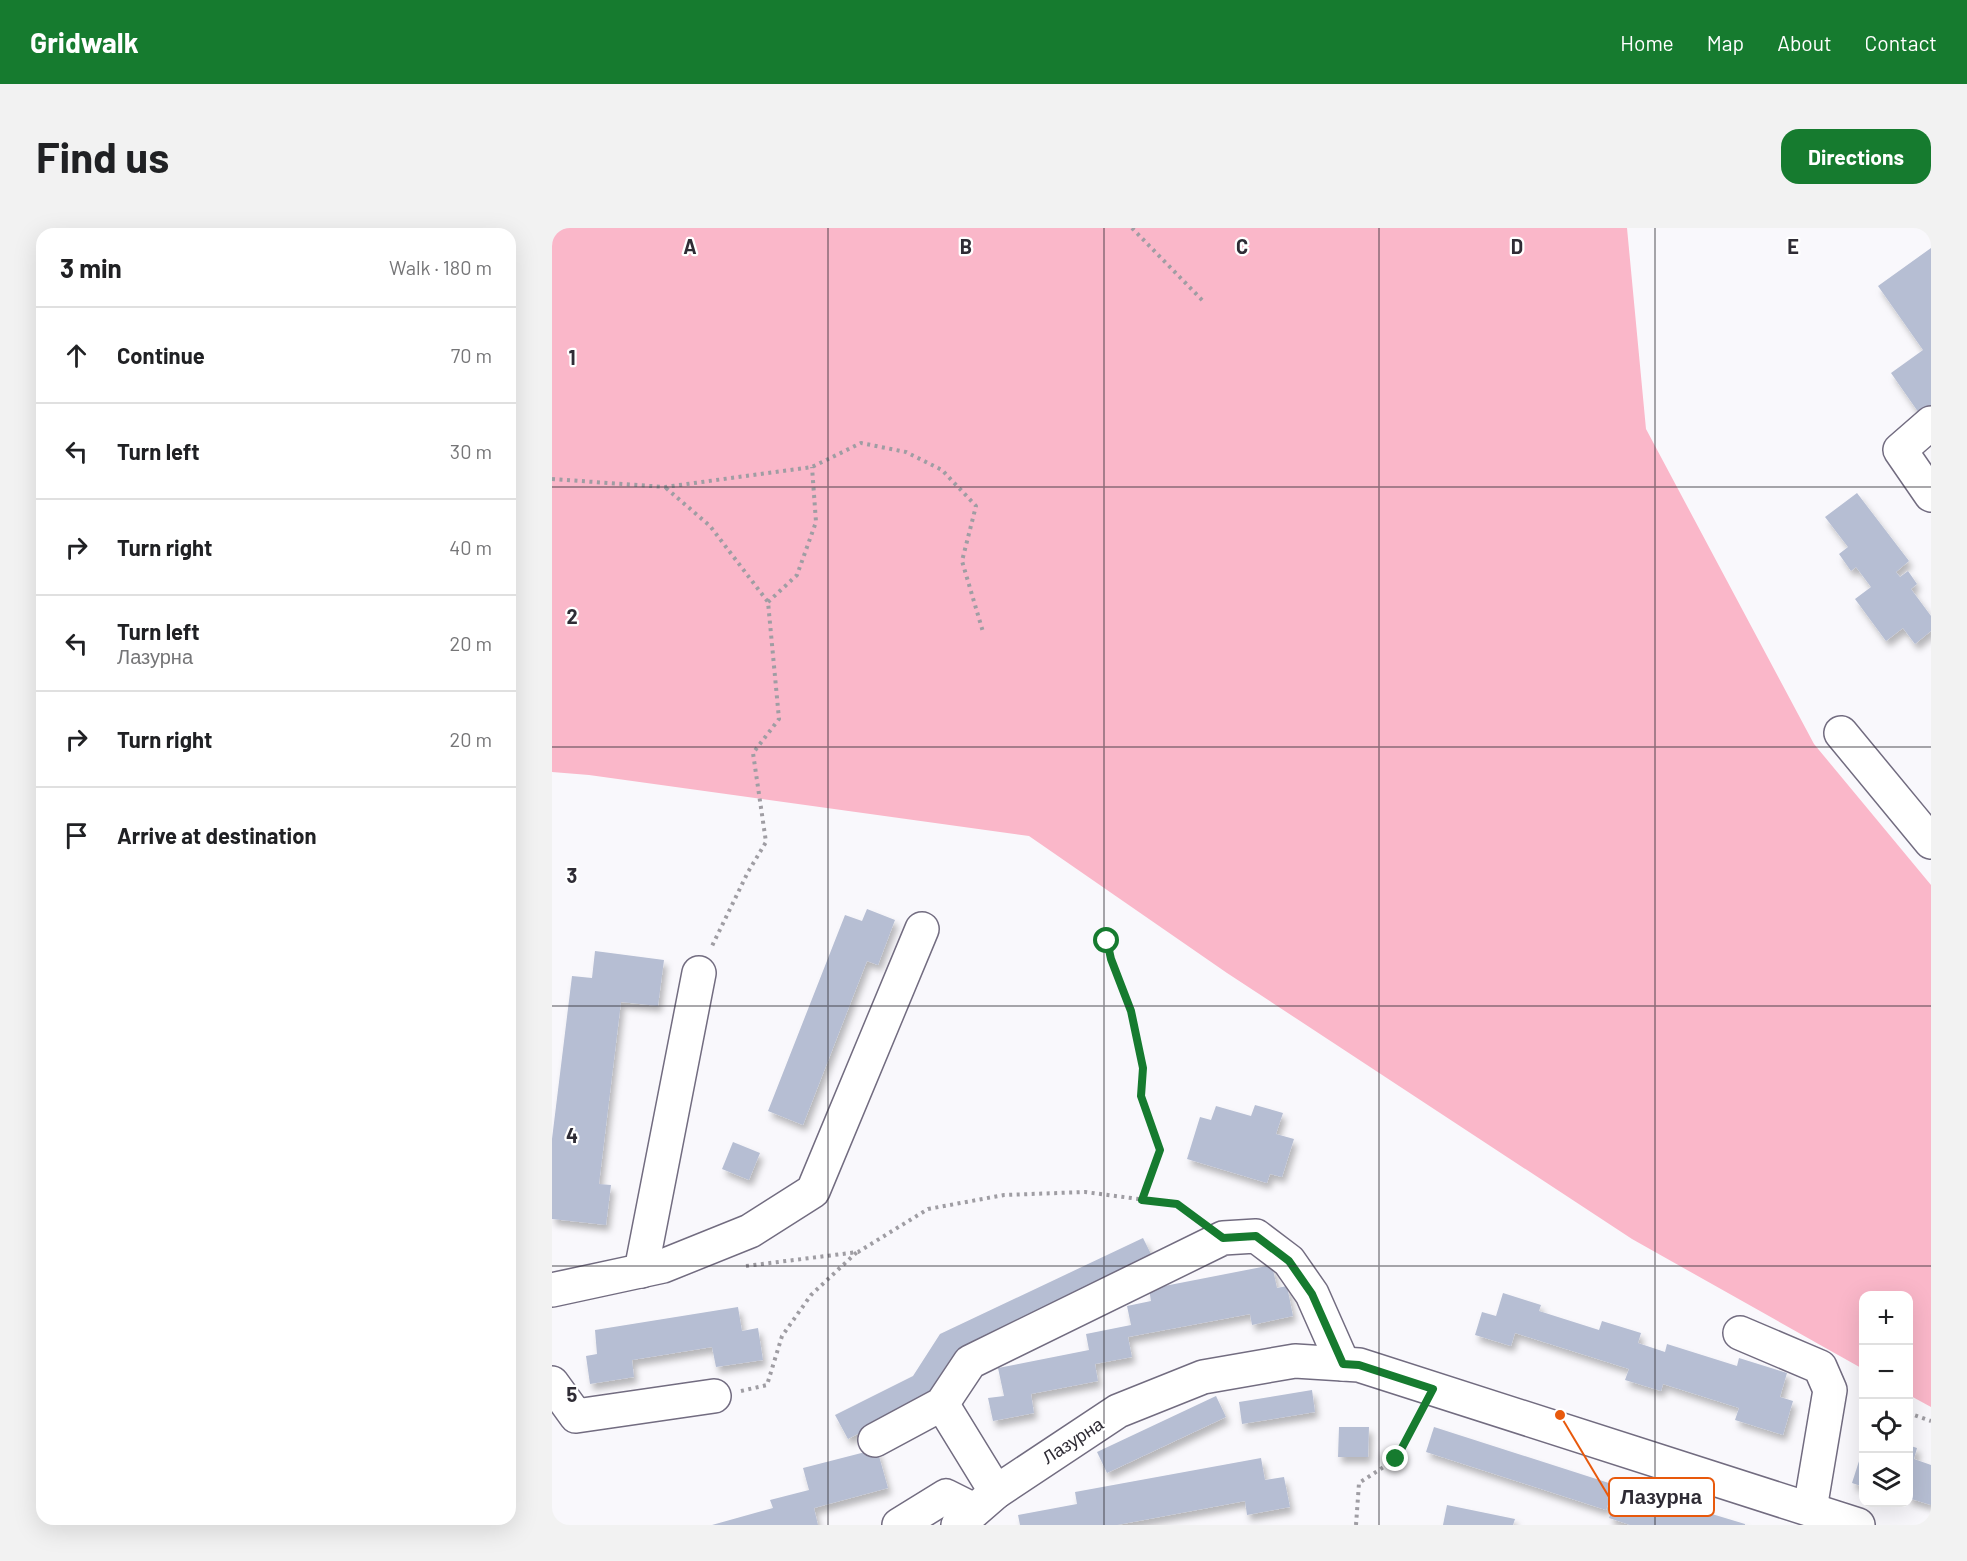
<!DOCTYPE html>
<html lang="en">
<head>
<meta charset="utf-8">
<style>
  body { margin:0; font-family:Barlow,sans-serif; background:#f2f2f2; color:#202124 }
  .controls { position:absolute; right:18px; bottom:18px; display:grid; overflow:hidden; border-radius:12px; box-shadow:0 6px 24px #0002 }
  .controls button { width:54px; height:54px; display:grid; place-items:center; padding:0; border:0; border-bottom:2px solid #e0e0e0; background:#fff; color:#202124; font:30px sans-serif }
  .stop { position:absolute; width:18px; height:18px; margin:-14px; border:4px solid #167b2f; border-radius:50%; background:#fff }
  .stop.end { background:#167b2f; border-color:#fff; box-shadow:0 2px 6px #0008 }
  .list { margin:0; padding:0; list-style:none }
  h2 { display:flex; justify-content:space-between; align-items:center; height:78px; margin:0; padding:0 24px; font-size:26px }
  h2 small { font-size:20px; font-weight:400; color:#757577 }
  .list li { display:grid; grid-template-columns:39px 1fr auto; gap:18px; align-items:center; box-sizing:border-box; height:96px; padding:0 24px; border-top:2px solid #e0e0e0 }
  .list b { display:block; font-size:22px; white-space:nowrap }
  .list p { margin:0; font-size:20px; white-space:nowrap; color:#757577 }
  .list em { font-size:20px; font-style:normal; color:#757577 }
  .icon { flex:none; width:33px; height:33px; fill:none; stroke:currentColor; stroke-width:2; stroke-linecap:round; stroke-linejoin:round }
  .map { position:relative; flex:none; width:1379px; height:1297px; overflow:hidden; border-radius:18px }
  header { display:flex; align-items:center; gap:36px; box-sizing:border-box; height:84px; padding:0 30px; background:#167b2f; color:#fff }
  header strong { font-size:28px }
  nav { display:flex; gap:33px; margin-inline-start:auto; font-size:21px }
  .intro { display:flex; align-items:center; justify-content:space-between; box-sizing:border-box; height:144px; padding:0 36px }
  h1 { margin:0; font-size:42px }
  .button { padding:15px 27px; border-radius:18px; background:#167b2f; color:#fff; font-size:21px; font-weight:700 }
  main { display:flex; gap:36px; padding:0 36px }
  aside { flex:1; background:#fff; border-radius:18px; box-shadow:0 6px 24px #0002 }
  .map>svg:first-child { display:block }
</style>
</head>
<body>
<header>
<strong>Gridwalk</strong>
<nav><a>Home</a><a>Map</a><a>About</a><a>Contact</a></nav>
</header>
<div class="intro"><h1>Find us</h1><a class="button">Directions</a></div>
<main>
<aside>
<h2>3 min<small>Walk · 180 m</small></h2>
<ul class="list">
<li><svg class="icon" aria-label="ahead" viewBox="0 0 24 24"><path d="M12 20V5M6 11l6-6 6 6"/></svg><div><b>Continue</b></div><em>70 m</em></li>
<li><svg class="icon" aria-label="left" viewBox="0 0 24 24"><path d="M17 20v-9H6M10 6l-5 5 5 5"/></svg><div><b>Turn left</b></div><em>30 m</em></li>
<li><svg class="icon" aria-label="right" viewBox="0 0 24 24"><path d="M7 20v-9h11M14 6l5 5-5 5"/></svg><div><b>Turn right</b></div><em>40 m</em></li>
<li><svg class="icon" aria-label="left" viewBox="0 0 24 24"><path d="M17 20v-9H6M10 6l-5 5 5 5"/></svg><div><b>Turn left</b><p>Лазурна</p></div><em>20 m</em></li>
<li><svg class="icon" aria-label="right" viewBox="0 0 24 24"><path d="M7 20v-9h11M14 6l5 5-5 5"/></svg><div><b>Turn right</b></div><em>20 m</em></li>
<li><svg class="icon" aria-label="arrive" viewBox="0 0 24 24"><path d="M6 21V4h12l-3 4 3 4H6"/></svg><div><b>Arrive at destination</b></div></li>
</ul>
</aside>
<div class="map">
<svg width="1379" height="1297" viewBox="0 0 1379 1297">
  <defs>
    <filter id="shadow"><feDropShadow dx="3.5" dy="6" stdDeviation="3" flood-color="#0004"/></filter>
  </defs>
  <rect width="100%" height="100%" fill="#f9f8fc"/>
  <path fill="#fab7c9" d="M0 0H1075L1094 201 1262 516 1379 657V1179L1357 1167 1356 1068H1312L1311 1141 1080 1011 675 745 477 608 37 547 0 544Z"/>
  <g fill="#b6bed3" filter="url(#shadow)">
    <path d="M1379 20V181L1369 188 1339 145 1371 122 1326 58Z"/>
    <path d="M1305 265 1357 333 1344 344 1348 349 1356 343 1365 356 1359 361 1379 388V403L1363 416 1351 400 1334 413 1303 371 1319 359 1304 339 1299 343 1287 326 1296 319 1273 289Z"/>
    <path d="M315 681 343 692 326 737 315 733 251 897 216 883 293 687 310 693Z"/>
    <path d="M43 723 112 732 106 778 69 774 47 956 59 957 54 997 0 991V911L20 748 40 750Z"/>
    <path d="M703 877 731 885 724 906 742 911 730 949 718 946 715 955 635 931 648 889 659 892 664 878 699 888Z"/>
    <path d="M181 914 208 925 197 952 170 941Z"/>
    <path d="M591 1010 603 1034 399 1130 373 1171 296 1211 283 1187 361 1148 388 1106Z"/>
    <path d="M720 1037 725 1060 735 1058 741 1088 700 1097 698 1086 576 1109 580 1129 543 1136 546 1153 479 1166 482 1185 441 1193 436 1170 452 1168 446 1140 537 1122 534 1106 579 1097 575 1078 599 1073 597 1061Z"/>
    <path d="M951 1065 989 1077 987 1083 1047 1102 1050 1093 1089 1105 1086 1115 1113 1124 1115 1116 1185 1138 1187 1130 1235 1145 1228 1169 1241 1173 1231 1207 1183 1192 1187 1180 1111 1156 1109 1163 1073 1152 1077 1141 963 1105 959 1118 923 1107 930 1084 944 1088Z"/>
    <path d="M186 1079 190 1103 206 1100 211 1132 164 1139 160 1119 80 1132 82 1149 38 1156 34 1128 45 1126 43 1102Z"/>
    <path d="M760 1162 763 1184 690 1196 687 1174Z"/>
    <path d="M664 1168 674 1189 555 1245 545 1224Z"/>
    <path d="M787 1199H817L816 1229H786Z"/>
    <path d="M882 1199 1063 1257 1054 1282 874 1224Z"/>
    <path d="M1356 1217 1365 1220 1362 1231 1379 1237V1277L1356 1270Z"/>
    <path d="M325 1221 336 1260 262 1280 266 1297H160L221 1280 218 1272 257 1262 251 1240Z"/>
    <path d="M709 1230 713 1252 732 1249 738 1279 695 1287 693 1273 565 1297H468L466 1287 525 1276 523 1264Z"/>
    <path d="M1308 1230 1312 1231V1259L1300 1255Z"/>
    <path d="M1067 1258 1193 1296V1297H1078L1057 1290Z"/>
    <path d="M895 1277 963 1291 961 1297H891Z"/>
  </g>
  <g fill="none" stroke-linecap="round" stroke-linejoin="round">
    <defs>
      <g id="minor">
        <path d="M1379 195 1348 222 1379 267"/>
        <path d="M1289 505 1379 614"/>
        <path d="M89 1043 147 745"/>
        <path d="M0 1062 111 1038 198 1003 261 963 370 701"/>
        <path d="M1188 1105 1268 1139 1278 1162 1258 1281"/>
        <path d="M0 1155 24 1188 162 1168"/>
        <path d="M390 1176 444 1264"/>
        <path d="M323 1212 390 1176 418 1134 671 1010 704 1008 737 1033 760 1066 791 1136"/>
        <path d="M347 1297 394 1268 422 1282"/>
        <path d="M406 1297 444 1264 566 1183 651 1149 743 1133 807 1137 1306 1297"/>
      </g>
    </defs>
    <use href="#minor" stroke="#726c80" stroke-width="36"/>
    <g stroke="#9f9da3" stroke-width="4" stroke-dasharray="3 4.5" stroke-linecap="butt">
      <path d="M580 0 651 73"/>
      <path d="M0 251 113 259 260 239 309 215 354 224 390 242 424 278 410 333 431 404"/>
      <path d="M114 260 158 298 216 374 227 491 201 525 214 614 196 644 159 720"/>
      <path d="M216 374 245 347 264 294 260 239"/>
      <path d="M555 713 559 731 579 783 591 840 589 868 608 922 590 972"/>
      <path d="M194 1038 306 1024 376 981 452 967 533 964 625 976 644 990"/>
      <path d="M189 1163 215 1157 230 1108 259 1067 305 1024"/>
      <path d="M1356 1185 1379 1193"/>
      <path d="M804 1297 807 1255 844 1231 868 1186"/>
    </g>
    <use href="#minor" stroke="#fff" stroke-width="33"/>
  </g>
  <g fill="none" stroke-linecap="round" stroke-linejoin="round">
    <path stroke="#167b2f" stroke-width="8" d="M555 713 559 731 579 783 591 840 589 868 608 922 590 972 625 976 671 1010 704 1008 737 1033 760 1066 791 1136 807 1137 881 1161 844 1231"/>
  </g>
  <path fill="none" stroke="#2f2c35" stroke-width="1.5" stroke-opacity="0.55" d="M276 0V1297M552 0V1297M827 0V1297M1103 0V1297M0 259H1379M0 519H1379M0 778H1379M0 1038H1379"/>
  <g text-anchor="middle" stroke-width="4.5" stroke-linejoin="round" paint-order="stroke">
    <g font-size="18" fill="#2f2c35" stroke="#fff">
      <text transform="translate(521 1213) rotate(-33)" y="6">Лазурна</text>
    </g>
  </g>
  <g font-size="20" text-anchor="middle" font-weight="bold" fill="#2f2c35" stroke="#fff" stroke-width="4.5" stroke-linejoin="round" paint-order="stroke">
    <text x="138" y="26">A</text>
    <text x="414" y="26">B</text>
    <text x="690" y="26">C</text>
    <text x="965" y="26">D</text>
    <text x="1241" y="26">E</text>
    <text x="20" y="137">1</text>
    <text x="20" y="396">2</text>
    <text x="20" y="655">3</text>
    <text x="20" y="915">4</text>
    <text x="20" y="1174">5</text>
  </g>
  <path fill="none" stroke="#e8590c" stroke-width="2" d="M1008 1187L1057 1269"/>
  <circle fill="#e8590c" stroke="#fff" stroke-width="2" cx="1008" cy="1187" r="6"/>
  <rect fill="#fff" stroke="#e8590c" stroke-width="2" x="1057" y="1250" width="105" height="38" rx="6"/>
  <g font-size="20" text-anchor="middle" font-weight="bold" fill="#2f2c35">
    <text x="1109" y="1276">Лазурна</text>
  </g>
</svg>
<div class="controls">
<button>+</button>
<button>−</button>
<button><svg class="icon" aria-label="locate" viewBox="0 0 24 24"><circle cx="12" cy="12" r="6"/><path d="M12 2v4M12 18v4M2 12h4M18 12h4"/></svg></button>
<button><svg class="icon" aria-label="layers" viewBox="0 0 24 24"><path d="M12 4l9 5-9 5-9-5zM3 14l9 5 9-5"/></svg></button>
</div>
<div class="stop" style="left:555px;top:713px"></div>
<div class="stop end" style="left:844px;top:1231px"></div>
</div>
</main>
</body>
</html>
